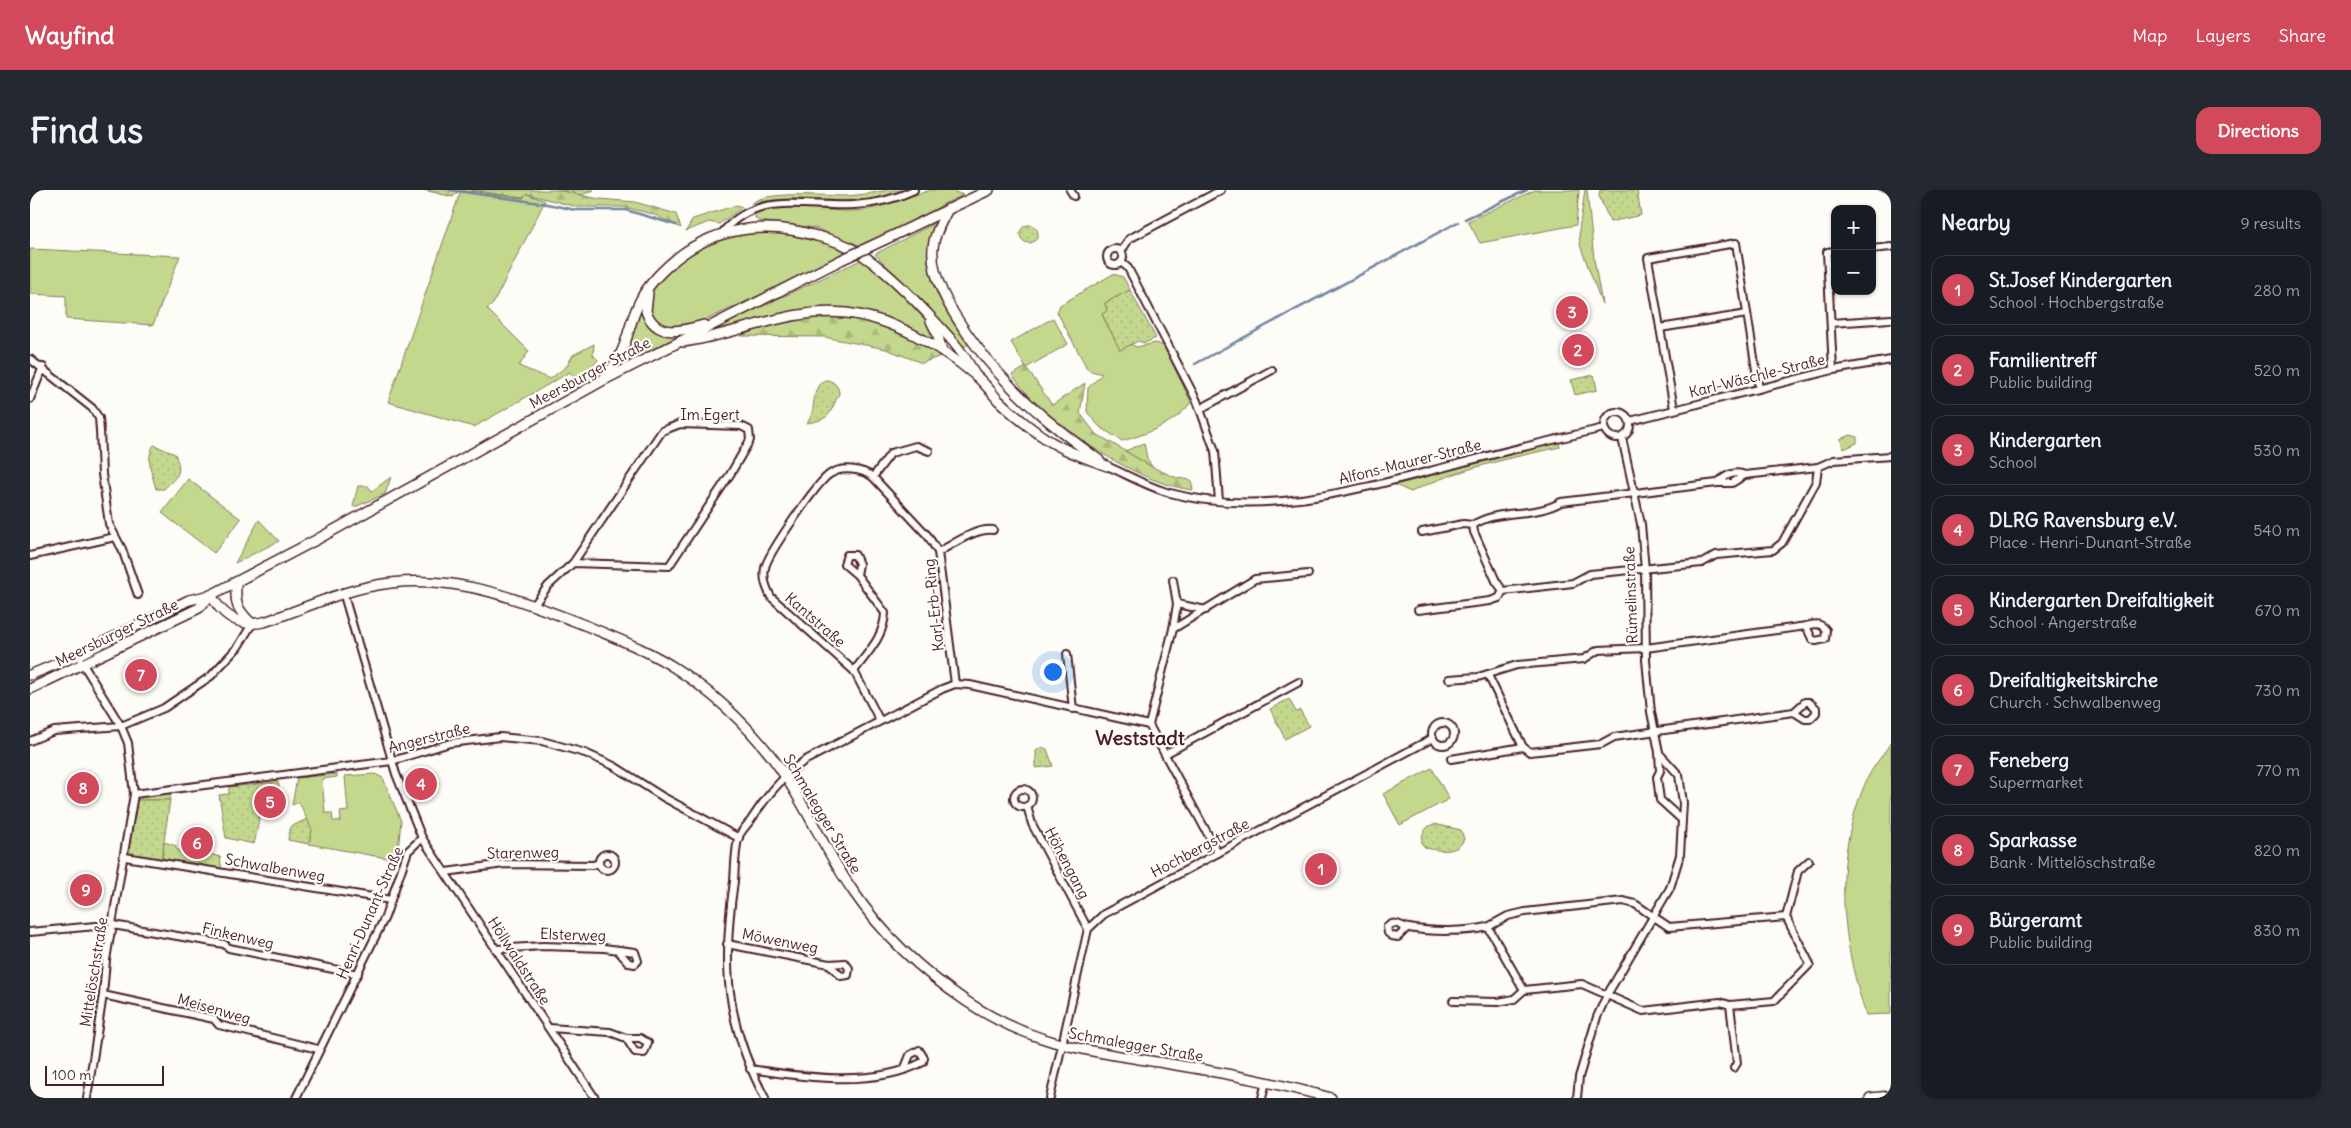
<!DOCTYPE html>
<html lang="en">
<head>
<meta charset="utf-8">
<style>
  body { margin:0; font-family:Delius,sans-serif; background:#242831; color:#f1f3f6 }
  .controls { position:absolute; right:15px; top:15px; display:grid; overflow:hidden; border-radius:10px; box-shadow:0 1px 4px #0004 }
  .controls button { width:45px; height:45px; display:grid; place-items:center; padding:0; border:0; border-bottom:1px solid #363941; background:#171b24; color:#f1f3f6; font:25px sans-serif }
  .scale { position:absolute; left:15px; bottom:12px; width:119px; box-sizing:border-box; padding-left:5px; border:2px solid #4a1f2b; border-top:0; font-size:14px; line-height:18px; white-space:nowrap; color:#4a1f2b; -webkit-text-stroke:4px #fdfcf7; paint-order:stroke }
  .you { position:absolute; left:1022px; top:481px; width:18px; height:18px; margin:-12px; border:4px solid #fff; border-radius:50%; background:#1a73e8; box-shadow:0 0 0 8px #1a73e833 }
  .badge { display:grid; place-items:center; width:32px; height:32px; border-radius:50%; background:#d1495b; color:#fff; font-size:16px; font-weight:700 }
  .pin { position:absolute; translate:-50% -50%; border:2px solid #fff; box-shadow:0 1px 5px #0006 }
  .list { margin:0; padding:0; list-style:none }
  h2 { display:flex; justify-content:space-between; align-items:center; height:65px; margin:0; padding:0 20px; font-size:21px }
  h2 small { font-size:16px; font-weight:400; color:#9ea1a6 }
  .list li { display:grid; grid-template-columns:32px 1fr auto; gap:15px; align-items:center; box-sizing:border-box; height:70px; margin:0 10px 10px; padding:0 10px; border:1px solid #363941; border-radius:15px }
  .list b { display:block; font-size:19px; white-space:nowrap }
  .list p { margin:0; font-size:16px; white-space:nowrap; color:#9ea1a6 }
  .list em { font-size:16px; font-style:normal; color:#9ea1a6 }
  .map { position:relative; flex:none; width:1861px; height:908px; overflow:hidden; border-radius:15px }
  header { display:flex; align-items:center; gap:30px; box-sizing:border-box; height:70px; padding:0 25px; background:#d1495b; color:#fff }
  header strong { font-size:24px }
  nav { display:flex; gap:28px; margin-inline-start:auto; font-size:18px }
  .intro { display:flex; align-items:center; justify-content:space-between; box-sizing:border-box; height:120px; padding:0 30px }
  h1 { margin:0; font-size:35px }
  .button { padding:12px 22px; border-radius:15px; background:#d1495b; color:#fff; font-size:18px; font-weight:700 }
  main { display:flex; gap:30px; padding:0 30px }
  aside { flex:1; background:#171b24; border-radius:15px; box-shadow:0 1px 4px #0004 }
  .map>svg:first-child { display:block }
</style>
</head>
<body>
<header>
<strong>Wayfind</strong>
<nav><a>Map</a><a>Layers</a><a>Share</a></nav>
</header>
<div class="intro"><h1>Find us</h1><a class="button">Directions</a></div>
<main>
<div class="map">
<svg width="1861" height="908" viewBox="0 0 1861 908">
  <defs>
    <pattern id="forest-firs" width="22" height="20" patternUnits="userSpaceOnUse" patternTransform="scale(1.25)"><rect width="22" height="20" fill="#c3d88d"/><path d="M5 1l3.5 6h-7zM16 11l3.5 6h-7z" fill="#a9b97a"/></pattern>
    <pattern id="park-dots" width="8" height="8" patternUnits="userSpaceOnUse" patternTransform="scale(1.25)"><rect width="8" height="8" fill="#c3d88d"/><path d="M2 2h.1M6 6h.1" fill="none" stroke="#a9b97a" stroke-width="1.8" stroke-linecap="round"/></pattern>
  </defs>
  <rect width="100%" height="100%" fill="#fdfcf7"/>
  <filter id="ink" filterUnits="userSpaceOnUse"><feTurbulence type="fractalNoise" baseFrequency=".02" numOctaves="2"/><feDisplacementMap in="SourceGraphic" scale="10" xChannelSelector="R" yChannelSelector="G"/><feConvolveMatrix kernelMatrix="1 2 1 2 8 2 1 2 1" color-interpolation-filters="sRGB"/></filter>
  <g filter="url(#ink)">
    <g fill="#c3d88d" stroke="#867c5c">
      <path d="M431 0 493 8 497 4 515 11 463 114 457 119 499 161 489 176 520 189 537 176 543 165 564 154 563 165 568 170 559 180 560 189 547 199 549 194 540 182 444 237 358 212Z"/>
      <path d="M527 0H564L551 5Z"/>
      <path d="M858 0H873C819 22 772 0 721 14 733 0 796 6 816 6 830 5 844 3 858 0Z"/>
      <path d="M902 0H920L933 5 912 15 854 50 829 55 785 38 729 31 725 28V22C761 11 789 22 824 21 852 20 876 6 902 0Z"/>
      <path d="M1505 0H1549L1546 35 1450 53 1438 31Z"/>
      <path d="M1555 0H1557L1564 69 1572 114 1550 55 1549 40Z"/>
      <path d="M707 15 712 17 689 34 679 32 656 41 663 29Z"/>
      <path d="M911 30C907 39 902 49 900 59 893 93 921 128 939 154L931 158 899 119 845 64Z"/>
      <path d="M745 42 795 53 819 64 669 133C648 138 620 142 620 113 620 106 620 100 624 94 635 77 659 60 678 52 699 43 722 43 745 42Z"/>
      <path d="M0 59 150 66 123 135 36 129V106L0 104Z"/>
      <path d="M831 70C858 92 896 119 907 153L857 128 827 122 796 119 671 145Z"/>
      <path d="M1083 84 1093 87 1100 100 1075 113 1077 121 1072 125 1090 159 1101 154 1106 157 1126 153 1134 156 1161 212C1148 232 1115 245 1092 251L1070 237 1057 222 1058 198 1072 184 1058 180 1027 122 1030 115Z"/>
      <path d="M610 118C616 138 627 146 648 146L586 178Z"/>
      <path d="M1023 128 1038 154 996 178 981 152Z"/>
      <path d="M1821 245 1827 247V253L1814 259 1810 249Z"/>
      <path d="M1529 252 1530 257C1480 268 1427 279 1381 302L1365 295Z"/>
      <path d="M1114 253 1117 268 1122 277 1095 261Z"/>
      <path d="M361 287 355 304 325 317 323 316 328 296H338L342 301Z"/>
      <path d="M158 289 211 329 184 363 132 323Z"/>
      <path d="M229 330 249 351 205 373Z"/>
      <path d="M1861 552V824L1836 825C1810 744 1802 667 1838 587 1844 575 1854 564 1861 552Z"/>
      <path d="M1402 578 1419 609 1370 635 1353 604Z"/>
      <path d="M307 584V587L292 589 295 623H302L303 631H311L310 622 318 621 315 586 345 584 353 588 371 631 367 670 279 654C282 637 276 627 269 612L262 615 267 588Z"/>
      <path d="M141 598 140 610H104V604Z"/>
      <path d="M134 652 146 656V659L167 669 180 664 190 667 192 681 132 672Z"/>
    </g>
    <g fill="url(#forest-firs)" stroke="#867c5c">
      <path d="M394 0H430L423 7Z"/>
      <path d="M441 0H527L569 9 605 12 646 24 651 38 623 24 593 17H547L497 4 493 8Z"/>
      <path d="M800 127C848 130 871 142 911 166L892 173 856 159 794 147 711 146C740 134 769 129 800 127Z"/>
      <path d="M996 177 1022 215 1055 193 1050 223 1065 243 1122 277 1147 288 1161 290 1163 300C1112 294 1054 254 1015 222 1002 212 992 197 982 185Z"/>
    </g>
    <g fill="url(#park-dots)" stroke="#867c5c">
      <path d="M1570 0H1607L1611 25 1580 32 1569 6Z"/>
      <circle cx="999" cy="44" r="9"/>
      <path d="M1100 100 1126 148 1115 153 1108 151 1090 160 1072 124 1077 121 1075 113Z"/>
      <path d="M1564 185 1567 200 1545 205 1541 190Z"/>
      <path d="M795 190C803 190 809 196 809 204 798 225 802 229 777 233 788 220 779 198 795 190Z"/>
      <path d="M124 255 145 264C153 284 148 285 134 299H126C122 284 115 268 124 255Z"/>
      <path d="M1259 509 1266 522 1270 520 1279 536 1255 549 1240 519Z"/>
      <path d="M1012 557 1017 559 1023 576 1006 578V561Z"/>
      <path d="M248 592 249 597 234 598C229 617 230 632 224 654L196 648 189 605 199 604V597Z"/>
      <path d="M104 610H140L131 672 95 667Z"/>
      <path d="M277 629 282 640 279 654 258 650 260 637Z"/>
      <path d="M1404 634 1431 640 1434 649C1428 664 1409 661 1396 658L1392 654C1391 645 1394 637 1404 634Z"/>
    </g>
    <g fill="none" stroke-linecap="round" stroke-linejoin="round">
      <g stroke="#7386a0" stroke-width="2.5">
        <path d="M420 0 517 14 545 20H596L646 35"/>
        <path d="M1850 0 1861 2"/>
        <path d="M1435 29 1497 0"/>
        <path d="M1165 174 1428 32"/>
      </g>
      <defs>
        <g id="street">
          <path d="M1040 0 1044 6"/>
          <path d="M692 43C726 0 776 18 824 15 845 14 865 9 884 0"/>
          <circle cx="1085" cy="67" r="8"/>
          <path d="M1842 59 1861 57"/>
          <path d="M1091 62 1099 49 1191 0"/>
          <path d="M1091 72 1098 78 1167 211 1185 261 1189 311"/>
          <path d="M1801 133 1861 129"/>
          <path d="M1630 138 1717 124"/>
          <path d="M0 169 62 218 69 228 70 241 72 284 79 334 92 359 108 405"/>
          <path d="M1803 180 1797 62 1805 61"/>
          <path d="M0 209 13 177"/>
          <path d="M1170 219 1242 180"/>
          <path d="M1644 219 1618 68 1706 53 1729 199"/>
          <circle cx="1587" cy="235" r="13"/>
          <path d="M1600 231 1803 180 1861 170"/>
          <path d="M1592 248 1611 334 1615 380 1616 470 1621 522 1629 562 1630 581 1627 587 1630 610 1651 629"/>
          <path d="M1077 276C1098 285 1118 297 1140 303 1233 328 1330 299 1419 276 1471 262 1522 250 1574 238"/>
          <path d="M843 287 861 263 886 256 899 261"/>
          <path d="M1687 293H1702L1715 285"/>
          <path d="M1443 335 1444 342 1466 391 1473 401"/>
          <path d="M1392 342 1433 334 1443 335C1469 318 1504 328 1531 312L1687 293C1695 286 1704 280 1715 285L1788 277 1804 270 1861 266"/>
          <path d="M908 362C924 354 945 338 963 340"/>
          <path d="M0 366 85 347"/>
          <path d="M313 402 366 584 392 648 565 908"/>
          <path d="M1147 414 1176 420"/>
          <path d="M504 415 518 396 543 373 639 376 701 283 720 250 719 240 711 236 650 234 632 241 543 373"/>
          <path d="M1388 420 1460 411 1469 408 1473 401 1543 393 1560 384 1672 373 1686 365 1743 360 1752 353 1786 292 1788 277"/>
          <path d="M1143 439 1225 389 1278 384"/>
          <path d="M1037 464 1043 519"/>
          <path d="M51 471 91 536 98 553 104 604 76 770 73 805 57 908"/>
          <path d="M824 481C838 462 854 447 855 423L827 385 829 374 825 365H817L814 374 827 385"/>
          <path d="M1458 485 1493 557"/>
          <path d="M1419 489 1448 487 1487 475 1554 469 1568 460 1616 458 1769 437 1776 436 1782 449 1786 451 1795 449 1796 440C1790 432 1785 434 1776 436"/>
          <path d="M850 531 824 481 741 407C736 397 733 389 735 378 737 365 788 291 800 284 812 276 832 279 843 287L898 346 908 362 925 494"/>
          <circle cx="1413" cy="544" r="11"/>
          <path d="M1119 535 1143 439 1147 414 1143 390"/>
          <path d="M0 551 24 541 91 536 134 518 181 486 208 457 222 434"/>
          <path d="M1135 564 1269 492"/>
          <path d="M1421 569 1493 557 1500 562 1571 554 1584 547 1764 522 1775 512H1779L1786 518V523L1780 529H1775L1764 522"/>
          <circle cx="993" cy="608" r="9"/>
          <path d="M104 604 362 571 420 553 470 547 512 551 555 563 584 576 633 607 709 648"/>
          <path d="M997 616 1002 634 1058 739"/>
          <circle cx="577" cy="672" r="8"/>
          <path d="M95 667 361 710"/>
          <path d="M416 682 474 674 563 675 569 673"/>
          <path d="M83 735 194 754 199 758 328 784"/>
          <path d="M1377 738 1368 747 1362 746 1358 743 1357 737C1366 729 1370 737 1379 738 1401 742 1436 742 1458 737"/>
          <path d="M0 742 66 736 82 741"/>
          <path d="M697 754 799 774 815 773 819 778 818 785 811 786 799 774"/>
          <path d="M466 759 513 756 574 758 605 762 608 771 605 774 599 773 589 762"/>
          <path d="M73 805 184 829 189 835 288 859"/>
          <path d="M1423 811 1468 812 1484 809 1494 800"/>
          <path d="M1700 815 1744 811 1780 774 1756 727 1768 681 1779 671"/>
          <path d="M519 838 580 842 596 848H610L618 853 614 863 605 862 596 848"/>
          <path d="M1704 878 1707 873 1700 815 1690 812 1613 821 1552 794 1494 800 1458 737 1478 726 1495 722 1593 711 1605 714 1639 737 1756 727"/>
          <path d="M720 879C772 887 844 898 893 872L894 868 889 860 880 865 874 880"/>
          <path d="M266 908 355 727 378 661 392 648"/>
          <path d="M735 908C695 832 692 774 704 691 705 677 705 662 708 649 710 642 717 635 721 630 736 607 751 588 774 571L912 499 925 494 940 495 1119 535 1188 663"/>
          <path d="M1020 908 1058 739 1074 724 1403 548"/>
          <path d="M1232 908 1236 892"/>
          <path d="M1547 908 1549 887 1567 827 1577 805 1640 698 1650 665 1653 613 1649 585 1629 563"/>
        </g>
        <g id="secondary">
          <path d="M918 19C912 31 904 44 903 58 898 109 972 192 1009 223 1028 240 1049 255 1069 270"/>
          <path d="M854 50 959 0"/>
          <path d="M618 103 616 121C626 149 651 141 674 135"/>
          <path d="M901 131 907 143 912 161"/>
          <path d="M653 152C707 145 760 117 816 123 862 128 910 156 945 185 954 192 961 202 968 210 983 224 998 237 1015 248 1034 261 1056 268 1077 276"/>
          <path d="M574 188C582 178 590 168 594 156 599 142 602 127 609 113 615 99 628 85 639 75 680 37 735 30 787 46 800 49 815 54 826 61 852 77 873 98 894 120 913 140 933 160 945 185"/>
          <path d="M206 392C205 415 206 418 222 434"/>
          <path d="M181 405C193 427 210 437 234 432 277 418 315 398 361 393 430 385 494 411 557 436 588 449 620 461 648 480 683 503 715 533 741 566 773 608 793 658 823 701 853 745 893 782 936 811 1001 855 1059 861 1134 873 1190 882 1247 893 1301 908"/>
          <path d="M0 485 48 465 159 410 181 405"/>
          <path d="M0 499 169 418 181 405 286 350 572 191 811 70"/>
          <path d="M1840 908 1861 906"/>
        </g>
      </defs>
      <use href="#street" stroke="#4a1f2b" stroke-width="10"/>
      <use href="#secondary" stroke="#4a1f2b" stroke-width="12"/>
      <use href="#street" stroke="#fdfcf7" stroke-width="6"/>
      <use href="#secondary" stroke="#fdfcf7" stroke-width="9"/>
      <defs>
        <path id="secondary-bridge" d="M811 70 854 50"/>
      </defs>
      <use href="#secondary-bridge" stroke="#4a1f2b" stroke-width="12" stroke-linecap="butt"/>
      <use href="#secondary-bridge" stroke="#fdfcf7" stroke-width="9"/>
    </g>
  </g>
  <g text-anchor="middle" stroke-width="4.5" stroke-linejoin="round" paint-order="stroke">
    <g font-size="15" fill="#4a1f2b" stroke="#fdfcf7">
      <text transform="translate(560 183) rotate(-28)" y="5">Meersburger Straße</text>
      <text transform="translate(1727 186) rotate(-14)" y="5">Karl-Wäschle-Straße</text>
      <text x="680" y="230">Im Egert</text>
      <text transform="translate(1380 272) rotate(-14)" y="5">Alfons-Maurer-Straße</text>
      <text transform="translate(1601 405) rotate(-92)" y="5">Rümelinstraße</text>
      <text transform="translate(904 415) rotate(-96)" y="5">Karl-Erb-Ring</text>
      <text transform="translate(785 430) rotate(41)" y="5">Kantstraße</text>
      <text transform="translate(87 443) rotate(-26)" y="5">Meersburger Straße</text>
      <text transform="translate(399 548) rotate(-14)" y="5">Angerstraße</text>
      <text transform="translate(792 624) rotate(59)" y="5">Schmalegger Straße</text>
      <text transform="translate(1170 658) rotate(-28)" y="5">Hochbergstraße</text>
      <text transform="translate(493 663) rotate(-1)" y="5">Starenweg</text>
      <text transform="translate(1037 673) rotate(62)" y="5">Höhengang</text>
      <text transform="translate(245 678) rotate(10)" y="5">Schwalbenweg</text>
      <text transform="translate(340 723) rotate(-66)" y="5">Henri-Dunant-Straße</text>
      <text transform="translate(543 745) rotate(2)" y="5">Elsterweg</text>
      <text transform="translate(208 746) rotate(13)" y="5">Finkenweg</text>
      <text transform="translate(750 751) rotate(11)" y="5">Möwenweg</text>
      <text transform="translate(489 771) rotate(57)" y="5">Höllwaldstraße</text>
      <text transform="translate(64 782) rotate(-81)" y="5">Mittelöschstraße</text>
      <text transform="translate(184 819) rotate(16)" y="5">Meisenweg</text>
      <text transform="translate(1106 855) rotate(10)" y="5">Schmalegger Straße</text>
    </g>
    <g font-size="20" font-weight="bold" fill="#4a1f2b" stroke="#fdfcf7">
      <text x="1110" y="555">Weststadt</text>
    </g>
  </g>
</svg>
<div class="controls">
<button>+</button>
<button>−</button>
</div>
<div class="scale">100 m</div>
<div class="you"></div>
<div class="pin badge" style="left:1291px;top:679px">1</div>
<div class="pin badge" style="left:1548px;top:160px">2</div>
<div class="pin badge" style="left:1542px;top:122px">3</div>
<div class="pin badge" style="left:391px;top:594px">4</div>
<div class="pin badge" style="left:240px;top:612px">5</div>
<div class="pin badge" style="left:167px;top:653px">6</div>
<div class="pin badge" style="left:111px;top:485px">7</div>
<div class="pin badge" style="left:53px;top:598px">8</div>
<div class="pin badge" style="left:56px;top:700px">9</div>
</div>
<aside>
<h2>Nearby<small>9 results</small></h2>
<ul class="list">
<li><span class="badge">1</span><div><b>St.Josef Kindergarten</b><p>School · Hochbergstraße</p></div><em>280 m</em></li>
<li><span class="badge">2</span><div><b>Familientreff</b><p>Public building</p></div><em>520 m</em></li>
<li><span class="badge">3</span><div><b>Kindergarten</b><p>School</p></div><em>530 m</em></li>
<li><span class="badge">4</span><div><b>DLRG Ravensburg e.V.</b><p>Place · Henri-Dunant-Straße</p></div><em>540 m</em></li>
<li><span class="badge">5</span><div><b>Kindergarten Dreifaltigkeit</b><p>School · Angerstraße</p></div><em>670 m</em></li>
<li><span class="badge">6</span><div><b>Dreifaltigkeitskirche</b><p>Church · Schwalbenweg</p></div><em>730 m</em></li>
<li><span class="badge">7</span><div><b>Feneberg</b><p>Supermarket</p></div><em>770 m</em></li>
<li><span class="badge">8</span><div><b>Sparkasse</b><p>Bank · Mittelöschstraße</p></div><em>820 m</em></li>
<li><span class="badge">9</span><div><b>Bürgeramt</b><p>Public building</p></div><em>830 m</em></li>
</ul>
</aside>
</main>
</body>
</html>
